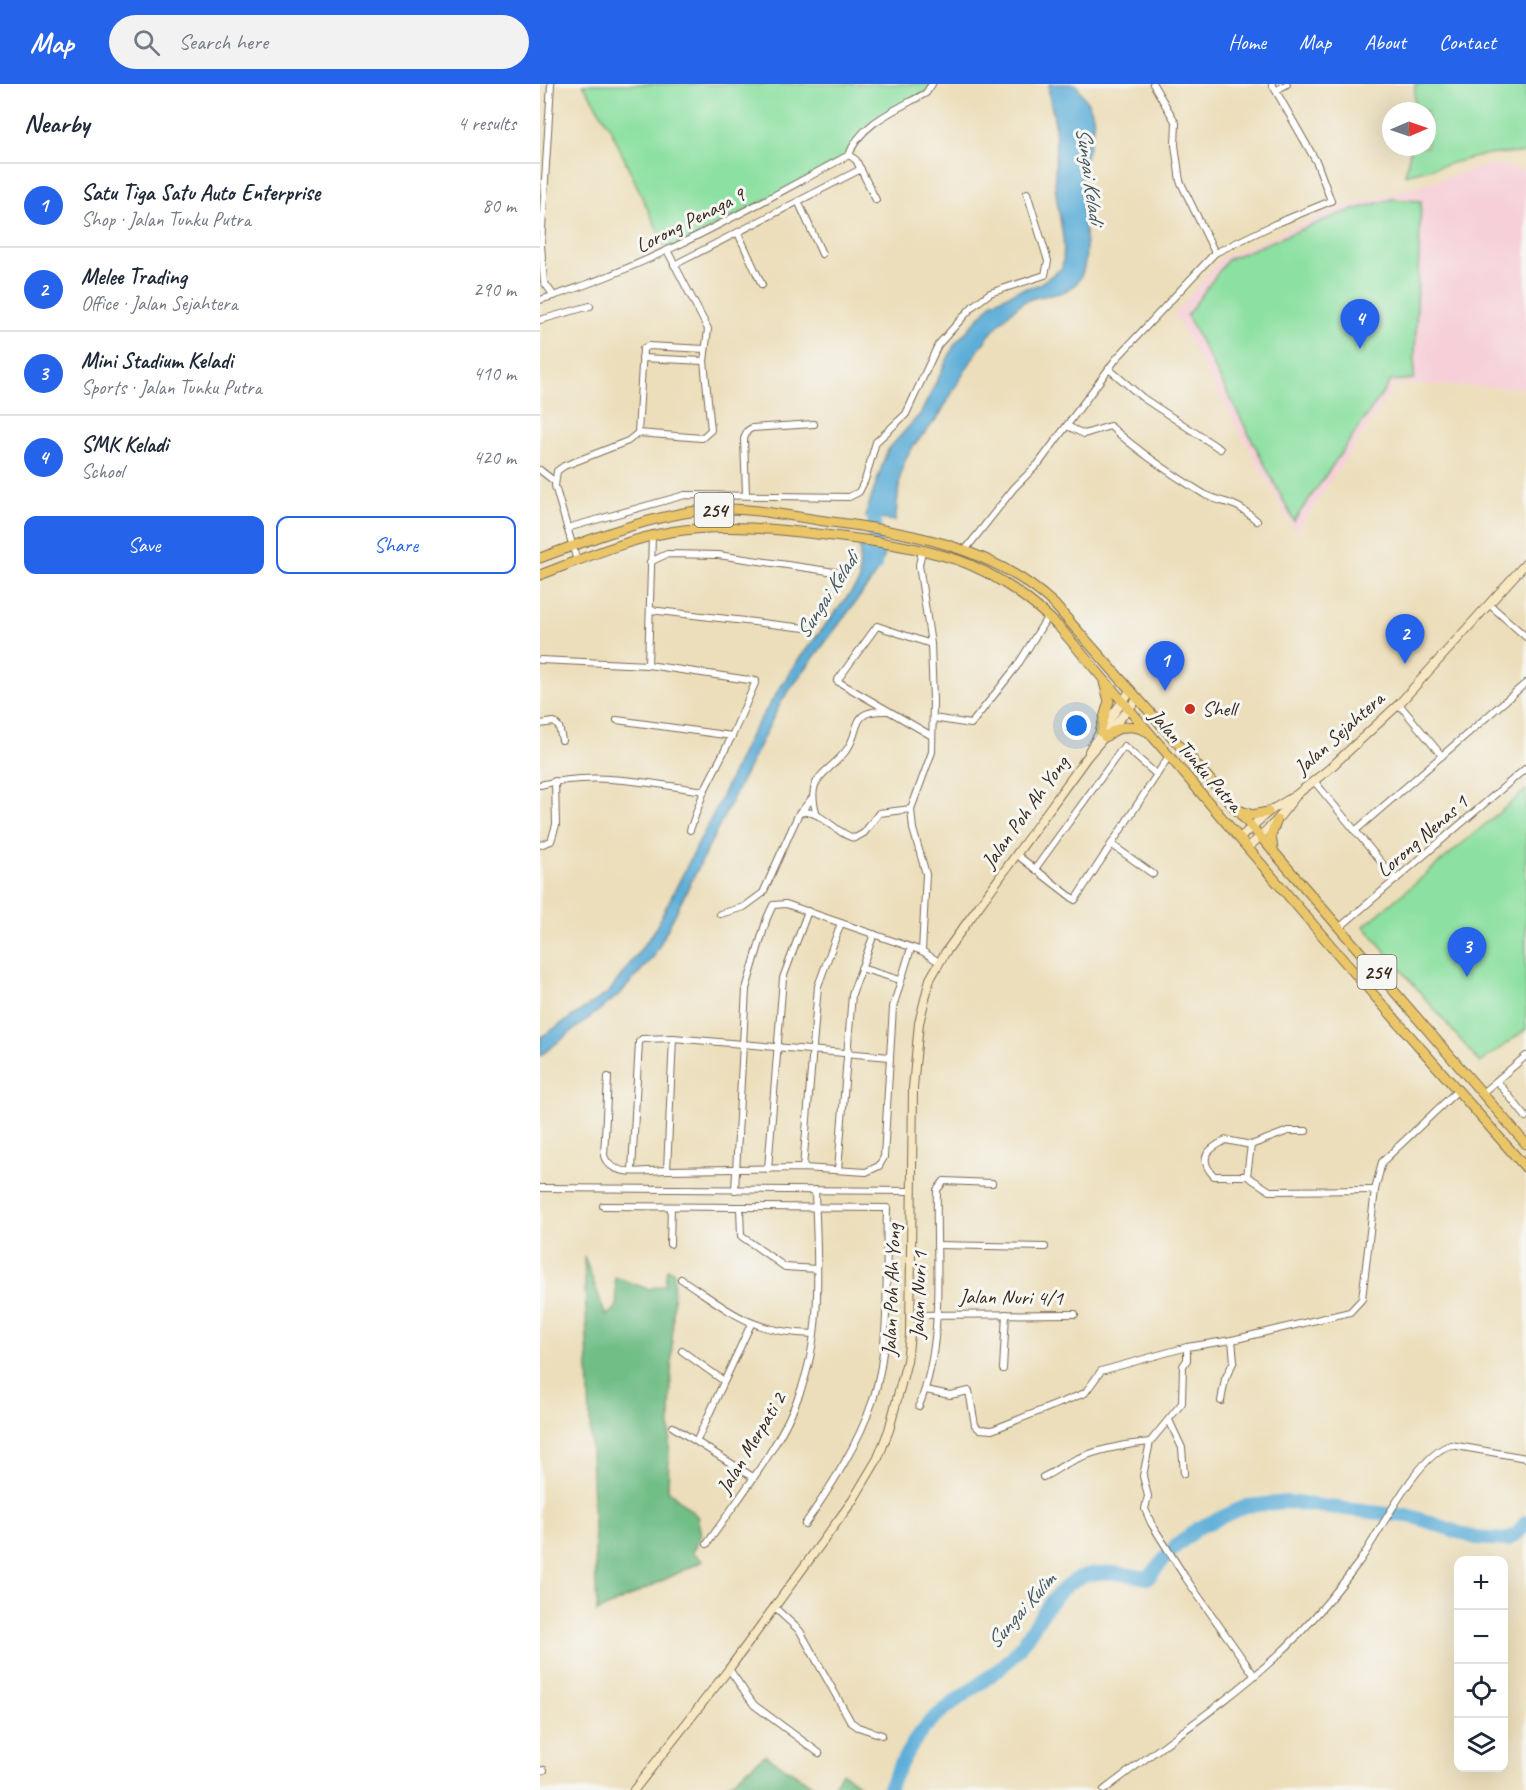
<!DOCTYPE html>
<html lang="en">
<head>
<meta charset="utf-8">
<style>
  body { margin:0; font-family:Caveat,sans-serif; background:#f2f2f3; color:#1f2937 }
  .controls { position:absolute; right:18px; bottom:18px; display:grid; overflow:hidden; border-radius:12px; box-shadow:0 6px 24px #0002 }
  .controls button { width:54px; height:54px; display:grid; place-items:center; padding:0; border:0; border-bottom:2px solid #e0e1e3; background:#fff; color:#1f2937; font:30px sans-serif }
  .compass { position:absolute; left:842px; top:18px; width:54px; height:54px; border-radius:50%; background:#fff; box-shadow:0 6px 24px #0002; rotate:88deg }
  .you { position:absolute; left:537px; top:642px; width:21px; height:21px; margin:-15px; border:4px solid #fff; border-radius:50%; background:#1a73e8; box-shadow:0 0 0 9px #1a73e833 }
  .badge { display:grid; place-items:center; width:39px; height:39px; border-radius:50%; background:#2563eb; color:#fff; font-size:20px; font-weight:700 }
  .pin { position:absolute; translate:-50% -50px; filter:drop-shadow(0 2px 3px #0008) }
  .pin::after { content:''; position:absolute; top:32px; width:21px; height:18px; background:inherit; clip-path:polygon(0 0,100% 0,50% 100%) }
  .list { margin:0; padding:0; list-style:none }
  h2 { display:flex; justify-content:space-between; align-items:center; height:78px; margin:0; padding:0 24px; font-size:26px }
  h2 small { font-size:20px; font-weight:400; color:#747a83 }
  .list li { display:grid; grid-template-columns:39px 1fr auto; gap:18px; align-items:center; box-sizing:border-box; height:84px; padding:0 24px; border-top:2px solid #e0e1e3 }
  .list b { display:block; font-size:22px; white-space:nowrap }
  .list p { margin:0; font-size:20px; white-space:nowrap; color:#747a83 }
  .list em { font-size:20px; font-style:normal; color:#747a83 }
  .actions { display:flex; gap:12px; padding:18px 24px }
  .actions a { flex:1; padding:14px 0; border:2px solid #2563eb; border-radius:12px; text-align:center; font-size:21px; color:#2563eb }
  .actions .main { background:#2563eb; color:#fff }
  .icon { flex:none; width:33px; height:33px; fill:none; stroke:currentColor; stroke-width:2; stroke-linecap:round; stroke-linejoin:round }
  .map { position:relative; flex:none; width:986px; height:1706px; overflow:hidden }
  header { display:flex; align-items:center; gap:36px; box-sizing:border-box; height:84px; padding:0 30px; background:#2563eb; color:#fff }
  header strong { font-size:28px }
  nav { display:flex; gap:33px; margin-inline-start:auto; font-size:21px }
  .search { width:420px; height:54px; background:#f2f2f3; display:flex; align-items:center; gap:15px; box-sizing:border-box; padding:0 21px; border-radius:33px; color:#747a83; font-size:22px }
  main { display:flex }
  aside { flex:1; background:#fff }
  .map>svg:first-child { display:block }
</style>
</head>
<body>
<header>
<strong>Map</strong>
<div class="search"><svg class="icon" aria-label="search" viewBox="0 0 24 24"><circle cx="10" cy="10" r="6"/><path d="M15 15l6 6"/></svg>Search here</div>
<nav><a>Home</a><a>Map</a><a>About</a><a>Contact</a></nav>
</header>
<main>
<aside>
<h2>Nearby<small>4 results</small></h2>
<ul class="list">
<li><span class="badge">1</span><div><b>Satu Tiga Satu Auto Enterprise</b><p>Shop · Jalan Tunku Putra</p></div><em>80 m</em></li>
<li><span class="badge">2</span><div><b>Melee Trading</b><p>Office · Jalan Sejahtera</p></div><em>290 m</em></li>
<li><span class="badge">3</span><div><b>Mini Stadium Keladi</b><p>Sports · Jalan Tunku Putra</p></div><em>410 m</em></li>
<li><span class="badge">4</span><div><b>SMK Keladi</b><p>School</p></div><em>420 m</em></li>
</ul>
<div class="actions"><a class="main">Save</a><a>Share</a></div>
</aside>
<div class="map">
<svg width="986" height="1706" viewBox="0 0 986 1706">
  <rect width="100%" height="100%" fill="#f6f6f2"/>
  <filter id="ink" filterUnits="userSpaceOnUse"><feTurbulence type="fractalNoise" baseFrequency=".0167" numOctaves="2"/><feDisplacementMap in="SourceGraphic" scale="12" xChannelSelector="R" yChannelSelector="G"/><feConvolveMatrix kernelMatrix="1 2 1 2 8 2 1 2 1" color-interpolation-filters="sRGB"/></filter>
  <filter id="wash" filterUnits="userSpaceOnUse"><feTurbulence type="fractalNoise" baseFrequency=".008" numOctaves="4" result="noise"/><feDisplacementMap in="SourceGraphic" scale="24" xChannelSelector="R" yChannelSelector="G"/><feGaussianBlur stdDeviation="1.35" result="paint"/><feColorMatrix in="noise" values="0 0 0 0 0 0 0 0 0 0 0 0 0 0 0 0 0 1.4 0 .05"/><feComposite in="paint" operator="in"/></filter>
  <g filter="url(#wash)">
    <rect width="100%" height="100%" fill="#ecdeba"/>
    <path fill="#f6cfd8" d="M952 80 986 86V304L856 300 756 449 634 230 682 174 792 127Z"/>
    <g fill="#8ce0a1" stroke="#648560" stroke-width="1.5">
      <path d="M43 0H392L386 9 330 41 309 71 128 168 69 42Z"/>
      <path d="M875 0H986V69L948 70 865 91 871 63H887V27H874Z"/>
      <path d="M852 115 881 117 874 295 851 297 754 437 647 231 688 175 800 130Z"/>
      <path d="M986 706V945L940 979 824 842Z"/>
    </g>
    <g fill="#71be87" stroke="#567452" stroke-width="1.5">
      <path d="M44 1172 66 1232 77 1223 75 1193 108 1205 125 1201 127 1185 134 1188 128 1406 157 1432 161 1451 152 1468 163 1477 57 1528Z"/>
      <path d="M225 1671 280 1706H182Z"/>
      <path d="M302 1688 326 1706H291Z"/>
    </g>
    <g fill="#5daed8" stroke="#4c6c7b" stroke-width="1.5">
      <path d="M509 0H536C541 11 551 19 553 32 556 46 542 80 541 99 540 124 553 173 540 194 526 217 497 207 479 221 444 249 423 290 401 328 391 346 372 357 364 379 358 392 358 421 355 437L325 433 347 367 381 329 415 260 453 218 479 206 498 201 522 184C528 154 516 127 515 97 515 78 517 60 515 41 514 27 507 14 509 0Z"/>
      <path d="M320 463 347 467 332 496 242 616 114 872 80 910 0 972V954L69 908 113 849 177 723 209 653 256 579 319 498Z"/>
    </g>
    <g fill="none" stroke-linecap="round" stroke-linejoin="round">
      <g stroke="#5daed8" stroke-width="14">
        <path d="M335 482 334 427 340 419"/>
        <path d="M348 1706C359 1682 370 1660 388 1640 411 1615 456 1594 476 1568 495 1545 507 1514 533 1497 554 1483 585 1490 608 1494L635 1463 658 1444 706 1422 746 1418 874 1433 935 1454 967 1456 978 1449 986 1438"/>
      </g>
    </g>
  </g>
  <g filter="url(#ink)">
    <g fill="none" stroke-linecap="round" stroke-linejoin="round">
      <defs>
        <g id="street">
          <path d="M11 0 1 161 4 198 14 212"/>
          <path d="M613 0 636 39 635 61 640 97 675 169"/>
          <path d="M737 6 747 0"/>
          <path d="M309 71C320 39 358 25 386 9L392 0"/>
          <path d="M309 71 316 76 336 116"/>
          <path d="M259 119 282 170"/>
          <path d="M198 149 222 201"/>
          <path d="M134 181 321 85"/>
          <path d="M0 216C110 183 208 125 309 71"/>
          <path d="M0 236 50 222"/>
          <path d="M102 274 164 277"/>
          <path d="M569 285 603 314 680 365"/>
          <path d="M527 342 544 350 570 342C599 368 631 390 664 410 675 416 684 417 694 421 703 424 710 431 717 437"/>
          <path d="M98 349 162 354 171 346 164 277 168 245 128 168"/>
          <path d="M98 349 103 265 108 262 165 265"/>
          <path d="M0 386 14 397"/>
          <path d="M206 410 204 355 207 347 212 344 274 340"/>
          <path d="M27 444 145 411 309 413 319 408 325 396 336 358 366 330 398 261 433 222 450 209 505 191 508 177 487 109"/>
          <path d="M426 465 474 404 499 379 576 275 675 169 735 140 791 117 777 79 732 0"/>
          <path d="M37 477 15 402 17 387 24 382 88 357 98 349"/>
          <path d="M110 478 127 470 178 471 302 489"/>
          <path d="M949 520 986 553"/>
          <path d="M110 526 265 544"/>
          <path d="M391 560 337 542 297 597 392 652"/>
          <path d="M0 576 108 581 216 597 192 652 164 707 150 746"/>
          <path d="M108 581 112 452"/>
          <path d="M859 620 902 672"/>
          <path d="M393 634 431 640 477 582 508 532"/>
          <path d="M77 636 192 652"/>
          <path d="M0 640 14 638 19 643 22 656"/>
          <path d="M774 697 856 796"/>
          <path d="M0 701C56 687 108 699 164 707"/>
          <path d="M260 729 273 713"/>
          <path d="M277 731C265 693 284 693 305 668 323 647 307 626 346 627"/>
          <path d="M815 747 986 599"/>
          <path d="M571 760 613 790"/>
          <path d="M0 761 11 757 16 741 15 697"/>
          <path d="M477 771 535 816 629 672"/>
          <path d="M495 785 584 662 616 690"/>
          <path d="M180 830 204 823 223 809 259 729C279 722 296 751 315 754L324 749 339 729 371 725"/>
          <path d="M799 844 986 684"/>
          <path d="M382 867 386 790 373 745 371 725 392 668 393 617 391 560 379 481 382 467"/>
          <path d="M321 884 360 896"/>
          <path d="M133 954 127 1086 263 1084 326 1088 339 1082 344 1073 353 923 371 864"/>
          <path d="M68 993 64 1072C72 1095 107 1086 127 1086"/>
          <path d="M957 997 986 1033"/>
          <path d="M942 1009 986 972"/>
          <path d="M766 1047H748L711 1061 686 1056C668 1065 657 1074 674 1092H707L730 1107 835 1106"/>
          <path d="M263 1084 278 902 301 839"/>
          <path d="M228 1085 243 894 268 827"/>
          <path d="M92 1086 99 958 102 955 133 954 350 973"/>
          <path d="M298 1086 312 910 334 850"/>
          <path d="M707 1092 711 1061"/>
          <path d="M0 1104 372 1107"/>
          <path d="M195 1106 206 905 227 834 233 821 246 820 382 867 399 878"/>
          <path d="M63 1122 347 1124C345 1186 352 1256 333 1316 318 1361 292 1401 265 1440"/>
          <path d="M200 1124 201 1152 245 1183 277 1185"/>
          <path d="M130 1160 131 1123"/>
          <path d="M397 1161 505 1163"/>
          <path d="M141 1195C192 1228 211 1249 274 1250"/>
          <path d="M370 1231 535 1230"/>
          <path d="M647 1263V1276L643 1282 642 1319 610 1358 603 1392 608 1412 605 1425 611 1439 645 1493 714 1591"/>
          <path d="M142 1267 184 1297"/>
          <path d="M463 1285 466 1230"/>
          <path d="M386 1306 410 1311 429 1307 435 1341 439 1345 452 1346 545 1309 561 1287 647 1263 692 1256 810 1228 822 1215 835 1106 842 1078 918 1006"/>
          <path d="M681 1317 685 1295 694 1277 692 1256"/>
          <path d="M379 1322C406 1255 395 1176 397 1106L404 1097 452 1099"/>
          <path d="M629 1336 642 1364 644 1390"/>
          <path d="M133 1343 213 1393"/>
          <path d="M157 1356 211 1240"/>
          <path d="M503 1393C513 1389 519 1383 528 1379 551 1367 584 1360 610 1358"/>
          <path d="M167 1460C199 1413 239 1365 259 1311 284 1247 277 1174 275 1106"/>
          <path d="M234 1523 260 1547 311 1638 318 1643 342 1651"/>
          <path d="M189 1585 214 1621 279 1669"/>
          <path d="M0 1687 4 1686"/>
          <path d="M564 1706C622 1661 684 1621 738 1571 768 1543 795 1510 819 1478 840 1449 877 1370 911 1361L986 1374"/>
        </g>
        <g id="secondary">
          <path d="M549 667 560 648 591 606"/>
          <path d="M700 754 728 728 756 711 789 685 859 620 986 479"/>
          <path d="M709 763 737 736 756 712"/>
          <path d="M94 1706 189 1585 313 1416 338 1374 349 1346 367 1277 370 1251 373 1004 379 939 390 895 405 869 547 673 598 614"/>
        </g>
        <g id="primary">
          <path d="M0 474C52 455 101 435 156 427 198 421 238 430 278 436 364 448 448 459 514 520L733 767 986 1060"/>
          <path d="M0 491C42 475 85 456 130 448 184 439 238 445 293 452 335 457 378 463 418 476 455 489 492 516 520 544L804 877 986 1084"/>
          <path d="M560 648 569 617 564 598"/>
          <path d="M565 653C577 643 591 639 606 647"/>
          <path d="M698 726 712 731 728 728"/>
          <path d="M733 765 731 751 737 736"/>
        </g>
      </defs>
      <use href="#street" stroke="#796955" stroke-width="8"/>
      <use href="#secondary" stroke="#796955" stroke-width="10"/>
      <use href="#primary" stroke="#796955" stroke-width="11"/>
      <use href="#street" stroke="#fff" stroke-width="6"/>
      <use href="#secondary" stroke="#f7e8c3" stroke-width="8"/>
      <use href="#primary" stroke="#eac669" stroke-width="9"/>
    </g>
  </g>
  <circle fill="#c8321e" stroke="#f6f6f2" stroke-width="2" cx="650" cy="625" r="6"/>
  <g text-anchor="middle" stroke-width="6" stroke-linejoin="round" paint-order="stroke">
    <g fill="#f6f6f2" stroke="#73675e" stroke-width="1.5">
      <rect x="154.5" y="409" width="39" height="34" rx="4.5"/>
      <rect x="817.5" y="871" width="39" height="34" rx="4.5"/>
    </g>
    <g font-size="20" font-weight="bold" fill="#3b2a1e">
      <text x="174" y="433">254</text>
      <text x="837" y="895">254</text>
    </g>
    <g font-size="21" fill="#3b2a1e" stroke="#f6f6f2">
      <text transform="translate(150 136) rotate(-27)" y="7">Lorong Penaga 9</text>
      <text transform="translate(799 649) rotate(-42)" y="7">Jalan Sejahtera</text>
      <text transform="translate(656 676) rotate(49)" y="7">Jalan Tunku Putra</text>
      <text transform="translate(485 728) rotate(-54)" y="7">Jalan Poh Ah Yong</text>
      <text transform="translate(882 752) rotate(-41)" y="7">Lorong Nenas 1</text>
      <text transform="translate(351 1206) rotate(-88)" y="7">Jalan Poh Ah Yong</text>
      <text transform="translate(378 1211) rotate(-88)" y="7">Jalan Nuri 1</text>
      <text transform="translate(471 1213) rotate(1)" y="7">Jalan Nuri 4/1</text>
      <text transform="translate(211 1359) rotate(-59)" y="7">Jalan Merpati 2</text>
    </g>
    <g font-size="21" fill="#3b2a1e" stroke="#f6f6f2" text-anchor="start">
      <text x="662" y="632">Shell</text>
    </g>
    <g font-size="22" font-style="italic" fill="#47585f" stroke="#f6f6f2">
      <text transform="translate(551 91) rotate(82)" y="8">Sungai Keladi</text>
      <text transform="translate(286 511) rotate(-57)" y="8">Sungai Keladi</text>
      <text transform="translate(480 1526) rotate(-49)" y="8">Sungai Kulim</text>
    </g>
  </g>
</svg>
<div class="controls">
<button>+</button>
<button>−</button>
<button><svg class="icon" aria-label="locate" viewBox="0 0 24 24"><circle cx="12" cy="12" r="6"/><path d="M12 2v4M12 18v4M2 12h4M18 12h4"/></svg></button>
<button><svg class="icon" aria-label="layers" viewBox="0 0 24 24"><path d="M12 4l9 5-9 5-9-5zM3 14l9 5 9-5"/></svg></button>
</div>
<svg class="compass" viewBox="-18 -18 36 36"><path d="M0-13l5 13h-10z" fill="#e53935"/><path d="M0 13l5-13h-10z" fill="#747a83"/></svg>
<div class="you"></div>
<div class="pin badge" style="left:625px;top:607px">1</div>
<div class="pin badge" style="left:865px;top:580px">2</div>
<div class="pin badge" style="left:927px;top:893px">3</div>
<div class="pin badge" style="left:820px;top:265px">4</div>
</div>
</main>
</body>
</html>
